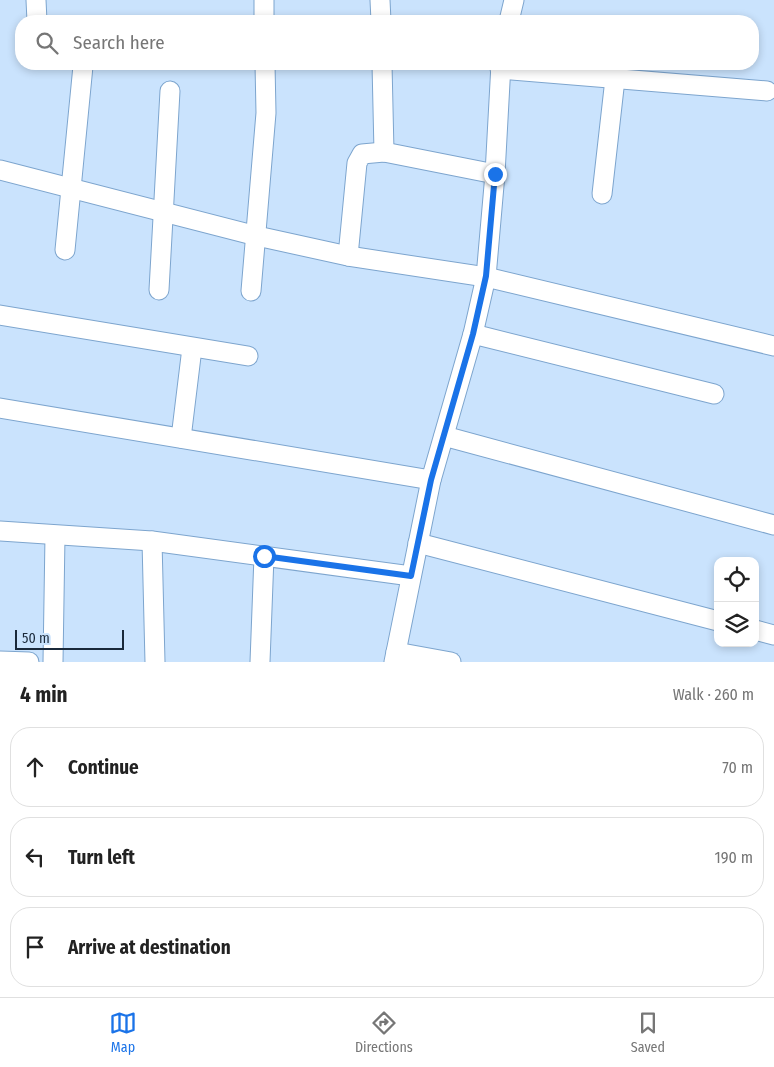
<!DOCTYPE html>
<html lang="en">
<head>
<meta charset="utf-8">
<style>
  body { margin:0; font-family:"Fira Sans Condensed",sans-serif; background:#f2f2f2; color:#222 }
  .controls { position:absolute; right:15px; bottom:15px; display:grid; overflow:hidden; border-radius:10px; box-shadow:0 2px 8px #0003 }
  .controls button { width:45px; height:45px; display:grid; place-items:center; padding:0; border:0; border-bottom:1px solid #e0e0e0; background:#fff; color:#222; font:25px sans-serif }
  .scale { position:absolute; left:15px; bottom:12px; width:109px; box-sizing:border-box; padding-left:5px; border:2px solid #1a293a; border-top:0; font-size:14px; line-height:18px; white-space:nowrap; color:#1a293a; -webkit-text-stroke:4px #cae3fd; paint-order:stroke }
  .stop { position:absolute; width:15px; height:15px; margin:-11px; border:4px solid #1a73e8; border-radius:50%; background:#fff }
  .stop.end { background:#1a73e8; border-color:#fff; box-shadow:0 1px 5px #0008 }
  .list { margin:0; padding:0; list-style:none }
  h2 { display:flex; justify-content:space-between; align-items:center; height:65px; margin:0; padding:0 20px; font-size:21px }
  h2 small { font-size:16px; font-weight:400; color:#767676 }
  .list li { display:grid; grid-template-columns:32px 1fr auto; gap:15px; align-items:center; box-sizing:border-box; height:80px; margin:0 10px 10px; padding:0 10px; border:1px solid #e0e0e0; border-radius:20px }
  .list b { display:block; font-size:19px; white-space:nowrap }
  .list em { font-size:16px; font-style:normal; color:#767676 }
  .icon { flex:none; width:28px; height:28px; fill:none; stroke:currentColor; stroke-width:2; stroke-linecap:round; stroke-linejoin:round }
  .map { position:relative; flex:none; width:774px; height:662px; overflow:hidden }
  .search { position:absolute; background:#fff; box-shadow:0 2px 8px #0003; left:15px; right:15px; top:15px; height:55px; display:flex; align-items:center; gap:12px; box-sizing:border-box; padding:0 18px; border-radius:20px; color:#767676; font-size:19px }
  .sheet { height:335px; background:#fff }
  nav { display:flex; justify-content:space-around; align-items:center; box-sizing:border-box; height:70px; border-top:1px solid #e0e0e0; background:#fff; font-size:14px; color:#767676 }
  nav a { display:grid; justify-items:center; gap:2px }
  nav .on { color:#1a73e8 }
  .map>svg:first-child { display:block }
</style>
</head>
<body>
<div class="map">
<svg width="774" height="662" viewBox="0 0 774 662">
  <rect width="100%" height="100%" fill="#cae3fd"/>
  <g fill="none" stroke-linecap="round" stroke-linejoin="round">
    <defs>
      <g id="minor">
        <path d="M36 0 37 21"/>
        <path d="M264 0V21"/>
        <path d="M380 0 381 21"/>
        <path d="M509 21 514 0"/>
        <path d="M382 64 384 152"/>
        <path d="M500 69 767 91"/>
        <path d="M0 170 257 236 348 256 486 277 774 346"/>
        <path d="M602 194 615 79"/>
        <path d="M65 250 83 66"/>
        <path d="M348 256 357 163 362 154 384 152 495 174"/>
        <path d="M159 290 170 91"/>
        <path d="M251 291 266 113 265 64"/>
        <path d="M0 315 248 356"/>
        <path d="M473 334 714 394"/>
        <path d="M0 408 431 480"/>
        <path d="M444 436 774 525"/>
        <path d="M181 438 192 348"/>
        <path d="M0 531 152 541 411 576"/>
        <path d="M152 541 155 662"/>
        <path d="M418 543 718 621"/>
        <path d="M755 630 774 635"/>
        <path d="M396 652 451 662"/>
        <path d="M0 661 29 662"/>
        <path d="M53 662 55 536"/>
        <path d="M260 662 264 556"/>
        <path d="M394 662 431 480 473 334 486 277 495 174 501 64"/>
      </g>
    </defs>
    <use href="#minor" stroke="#7da5ce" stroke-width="21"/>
    <use href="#minor" stroke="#fff" stroke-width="19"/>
  </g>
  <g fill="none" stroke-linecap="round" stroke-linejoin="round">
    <path stroke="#1a73e8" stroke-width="6" d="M264 556 411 576 431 480 473 334 486 276 495 174"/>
  </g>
</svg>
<div class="controls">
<button><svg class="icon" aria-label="locate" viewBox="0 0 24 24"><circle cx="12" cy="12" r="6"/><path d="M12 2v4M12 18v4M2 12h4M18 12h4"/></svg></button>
<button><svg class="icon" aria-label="layers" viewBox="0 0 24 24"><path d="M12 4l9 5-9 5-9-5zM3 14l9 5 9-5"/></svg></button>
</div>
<div class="scale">50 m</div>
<div class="stop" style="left:264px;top:556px"></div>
<div class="stop end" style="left:495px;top:174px"></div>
<div class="search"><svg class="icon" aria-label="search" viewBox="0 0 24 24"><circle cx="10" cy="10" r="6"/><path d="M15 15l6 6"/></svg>Search here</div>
</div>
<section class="sheet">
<h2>4 min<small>Walk · 260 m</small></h2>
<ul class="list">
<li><svg class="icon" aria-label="ahead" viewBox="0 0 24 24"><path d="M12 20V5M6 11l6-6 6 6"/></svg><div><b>Continue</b></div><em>70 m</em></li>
<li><svg class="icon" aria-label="left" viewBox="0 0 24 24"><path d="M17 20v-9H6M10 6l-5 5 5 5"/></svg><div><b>Turn left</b></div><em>190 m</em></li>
<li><svg class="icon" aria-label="arrive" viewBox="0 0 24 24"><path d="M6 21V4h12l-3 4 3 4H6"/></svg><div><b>Arrive at destination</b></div></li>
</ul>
</section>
<nav>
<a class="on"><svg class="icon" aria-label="map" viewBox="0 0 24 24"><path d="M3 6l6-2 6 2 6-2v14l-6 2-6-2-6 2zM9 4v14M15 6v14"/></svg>Map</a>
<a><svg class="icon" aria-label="directions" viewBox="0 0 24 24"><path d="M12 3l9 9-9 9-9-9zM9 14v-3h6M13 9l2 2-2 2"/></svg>Directions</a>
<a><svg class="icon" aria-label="saved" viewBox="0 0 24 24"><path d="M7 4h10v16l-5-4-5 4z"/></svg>Saved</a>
</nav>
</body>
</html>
